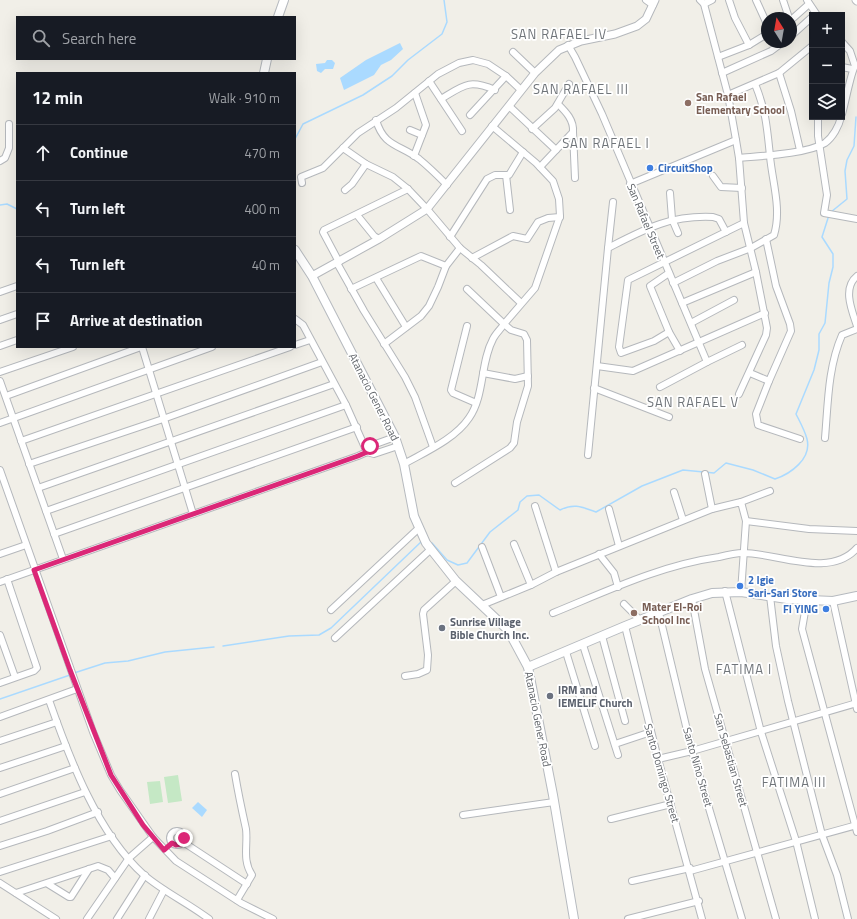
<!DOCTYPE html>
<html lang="en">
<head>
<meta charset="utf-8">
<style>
  body { margin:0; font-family:"Titillium Web",sans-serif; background:#242831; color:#f1f3f6 }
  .controls { position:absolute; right:12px; top:12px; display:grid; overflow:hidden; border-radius:0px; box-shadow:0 4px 16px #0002 }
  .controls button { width:36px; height:36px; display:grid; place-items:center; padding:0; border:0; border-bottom:1px solid #363941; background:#171b24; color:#f1f3f6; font:20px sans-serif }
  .compass { position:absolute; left:761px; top:12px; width:36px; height:36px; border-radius:50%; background:#171b24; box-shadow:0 4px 16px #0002; rotate:349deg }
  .stop { position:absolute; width:12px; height:12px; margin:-9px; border:3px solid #db2777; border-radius:50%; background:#fff }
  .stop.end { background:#db2777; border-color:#fff; box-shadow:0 1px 4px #0008 }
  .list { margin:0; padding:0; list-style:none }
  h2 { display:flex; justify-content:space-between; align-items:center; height:52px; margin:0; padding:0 16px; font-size:17px }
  h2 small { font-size:13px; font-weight:400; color:#9ea1a6 }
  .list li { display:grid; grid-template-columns:26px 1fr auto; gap:12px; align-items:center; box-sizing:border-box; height:56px; padding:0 16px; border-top:1px solid #363941 }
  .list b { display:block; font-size:15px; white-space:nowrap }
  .list em { font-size:13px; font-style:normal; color:#9ea1a6 }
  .icon { flex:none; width:22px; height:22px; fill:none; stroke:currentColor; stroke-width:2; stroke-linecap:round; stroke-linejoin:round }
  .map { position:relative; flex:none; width:857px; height:919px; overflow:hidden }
  .search { position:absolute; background:#171b24; box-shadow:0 4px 16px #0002; left:16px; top:16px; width:280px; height:44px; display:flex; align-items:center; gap:10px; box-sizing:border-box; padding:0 14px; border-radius:0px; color:#9ea1a6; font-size:15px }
  .panel { position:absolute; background:#171b24; box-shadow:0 4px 16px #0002; left:16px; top:72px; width:280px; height:276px; border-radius:0px }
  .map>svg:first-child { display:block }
</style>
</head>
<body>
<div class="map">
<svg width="857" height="919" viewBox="0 0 857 919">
  <rect width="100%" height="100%" fill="#f1efe8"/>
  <g fill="#c5e8c5">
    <path d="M178 775 182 801 168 803 164 777Z"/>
    <path d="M160 781 163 802 150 804 147 782Z"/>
  </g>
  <g fill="#aadaff">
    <path d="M400 43 403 49 391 60 381 65 374 75 344 90 340 78 366 60Z"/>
    <path d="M327 60H332L335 63 333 69H325L321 73 317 71 316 64 325 63Z"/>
    <path d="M198 802 207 810 202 817 192 808Z"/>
  </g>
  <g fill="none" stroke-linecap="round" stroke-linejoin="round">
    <g stroke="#aadaff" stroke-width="1.5">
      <path d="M295 139 303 124 363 95 392 76 408 60 442 34 447 22 444 0"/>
      <path d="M0 205 7 204 17 209"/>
      <path d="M831 212 847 199 845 171 847 160 854 146 856 117"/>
      <path d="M432 543 447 560 458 565 467 563 490 532 518 510 520 502 527 496 539 495 560 510C574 503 582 507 596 512L642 486 683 470 714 473 726 463 753 470 775 479C790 474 812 459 807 439 805 431 800 422 796 414L814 370 819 350V334L825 323 829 283 833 267V254L822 237 829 215"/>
      <path d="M223 646 289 636 319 635 331 628 422 541"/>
      <path d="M74 673 105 663 128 661 165 652 214 647"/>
      <path d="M0 699 70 675"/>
    </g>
    <defs>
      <g id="minor">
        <path d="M646 0 653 5"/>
        <path d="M729 0 735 18 749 45"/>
        <path d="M756 0 767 24"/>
        <path d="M783 0 789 18"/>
        <path d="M807 0 817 15"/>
        <path d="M704 4 712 0"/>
        <path d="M791 20 809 4"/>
        <path d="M791 36 812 17"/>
        <path d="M842 42 850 51 855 66C851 72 845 104 842 114"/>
        <path d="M568 45 575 57 602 114 707 362 742 345"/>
        <path d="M513 52 535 73"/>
        <path d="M718 57 749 45 767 34"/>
        <path d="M842 67 852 69"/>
        <path d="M722 73 771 51 783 42"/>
        <path d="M779 73 791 111 800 150"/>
        <path d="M429 81 462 131"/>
        <path d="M728 95 779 73 812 46"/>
        <path d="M441 99C464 85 469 79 495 90"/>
        <path d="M509 106 556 150 540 167"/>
        <path d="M470 115 506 76"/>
        <path d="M818 117V136L827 195 824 213 857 219"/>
        <path d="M376 120C384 147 399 144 419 159 429 167 438 176 447 185"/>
        <path d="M532 129 555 108 569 84"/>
        <path d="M410 130 422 135"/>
        <path d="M573 132 575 178"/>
        <path d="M343 148 366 164 393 177 408 189 427 209 460 248 481 265 521 303"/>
        <path d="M556 150 573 132C574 120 566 112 558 104"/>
        <path d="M414 156 426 125 415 93"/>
        <path d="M739 158C760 156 807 154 825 143 833 137 839 126 841 117"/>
        <path d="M0 161 5 158 9 148V124"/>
        <path d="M506 175 510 210"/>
        <path d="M713 176 721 187 742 188"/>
        <path d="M302 183 301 177 323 168 358 133 396 108 438 74 459 63 473 60 488 64 506 76 521 90"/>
        <path d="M630 184 736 140 728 95 704 4 700 0"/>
        <path d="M345 190 352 184 366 164"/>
        <path d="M670 193 672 219 678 233"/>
        <path d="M357 215 374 236 379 239"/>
        <path d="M450 237 487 179 495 175H509L523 152"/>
        <path d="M608 248 613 202"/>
        <path d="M472 258 513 236 527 239 538 222 548 218 560 217"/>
        <path d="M339 262 323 232 324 230 408 189"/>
        <path d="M337 263 364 311 405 377 415 397 433 447"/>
        <path d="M669 273 650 286 669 332 680 351"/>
        <path d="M857 276C842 288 852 311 857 326"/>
        <path d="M376 278 406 327"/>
        <path d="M673 283 717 261 751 248 774 235C782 209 772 181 770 156 767 127 766 111 755 84"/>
        <path d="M351 289 421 256 446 266"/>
        <path d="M0 292 17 286"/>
        <path d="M682 303 756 272"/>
        <path d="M295 319 303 325 346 405 367 452"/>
        <path d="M0 320 17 314"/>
        <path d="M691 323 734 300"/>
        <path d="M467 326 451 390 453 393 476 403"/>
        <path d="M669 332 654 341 621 353 619 347 628 280 744 223 739 158 736 140"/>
        <path d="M384 344 421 316 429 306 438 287 446 266 460 248"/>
        <path d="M295 345 310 340"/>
        <path d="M0 346 17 340"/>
        <path d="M142 347 193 514"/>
        <path d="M597 366 633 371 765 313"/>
        <path d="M0 372 73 347"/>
        <path d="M483 373 515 379 528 376"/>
        <path d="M750 373 769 381 791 331 790 324 776 286 766 239"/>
        <path d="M0 381 63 559"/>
        <path d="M769 381 756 414 758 425 800 439"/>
        <path d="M660 387 707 362"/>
        <path d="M594 388 669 417"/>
        <path d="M739 394 766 335 767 328 756 272 744 223"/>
        <path d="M6 396 141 347"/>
        <path d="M0 423 212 347"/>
        <path d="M825 438C828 403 828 367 842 335L857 329"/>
        <path d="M21 441 290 347"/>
        <path d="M367 452 374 454 398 446"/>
        <path d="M588 455 608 248C645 229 670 215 713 217L719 219 726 232"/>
        <path d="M29 464 163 419 322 362"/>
        <path d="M404 464C425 452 455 439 469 418 485 395 480 363 493 339 496 333 501 329 504 324L467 289"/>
        <path d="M0 470 93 732 111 775 120 790 153 837 176 861 241 903 273 919"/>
        <path d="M705 474 712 509"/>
        <path d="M455 483 510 448 514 443 517 422 528 386 527 340 524 334 511 330 504 324 535 288 560 216 559 199 553 181 536 163 492 126"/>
        <path d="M38 488 334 384"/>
        <path d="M674 492 683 520"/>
        <path d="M741 502 770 491"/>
        <path d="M535 506 556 572"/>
        <path d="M609 509 619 546"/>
        <path d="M46 511 346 405"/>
        <path d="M746 521 809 529 857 531"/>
        <path d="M54 534 357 427"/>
        <path d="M514 544 531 585"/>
        <path d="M482 547 501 597"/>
        <path d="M0 554 26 545"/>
        <path d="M599 554 614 573 618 587"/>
        <path d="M0 582 358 456 367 452 370 446 395 437"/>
        <path d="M725 591 761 732 796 841 815 919"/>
        <path d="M770 596 776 646 788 701 822 835 837 875 848 919"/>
        <path d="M692 599 705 669 776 919"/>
        <path d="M807 600 802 629 857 832"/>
        <path d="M833 601 857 709"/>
        <path d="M624 604 640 620"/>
        <path d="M482 605 531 585 556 572 712 509 741 502 746 521 741 592"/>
        <path d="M331 610 419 528"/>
        <path d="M553 613C607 591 661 565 719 557 727 555 736 553 743 553 777 553 830 579 857 548"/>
        <path d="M659 613 692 751 742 919"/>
        <path d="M625 626 658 759 702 919"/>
        <path d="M0 635 15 677"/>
        <path d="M602 636 625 721"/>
        <path d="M335 638 430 550"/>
        <path d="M583 645 618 755"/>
        <path d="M566 652 595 746"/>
        <path d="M405 676 418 674 427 670 428 655 423 614 424 610 456 581"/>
        <path d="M0 683 34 671 37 668 7 579"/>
        <path d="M49 700C69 757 97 833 144 875 164 892 188 903 209 919"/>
        <path d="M0 717 77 689"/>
        <path d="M0 741 57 722"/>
        <path d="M615 744 651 732"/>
        <path d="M658 759 692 751 857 703"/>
        <path d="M0 768 66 746"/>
        <path d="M235 774C238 792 242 811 246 829 248 845 242 860 252 875L237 900"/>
        <path d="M0 794 75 768"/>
        <path d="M463 815 554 802"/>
        <path d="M611 819 671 804"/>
        <path d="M0 821 85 792"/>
        <circle cx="177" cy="838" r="7"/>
        <path d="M183 842 247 884"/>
        <path d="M0 846 47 831 98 812"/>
        <path d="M690 871 857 825"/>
        <path d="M0 872 112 836"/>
        <path d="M632 881 690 868"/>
        <path d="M0 883 56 919"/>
        <path d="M48 884 69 897H71L89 869"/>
        <path d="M16 893 98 866 108 870 115 878"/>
        <path d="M87 919 129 858 153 837"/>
        <path d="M117 919 145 875"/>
        <path d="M149 919 164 890"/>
        <path d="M628 919 699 901"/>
      </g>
      <g id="tertiary">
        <path d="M856 0 857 1"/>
        <path d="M312 276 379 239 427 209 535 73 559 50 581 41 615 34 637 26 646 19 655 0"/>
      </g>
      <g id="secondary">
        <path d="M278 17 284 0"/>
        <path d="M264 73 267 59"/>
        <path d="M295 250 312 276 395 437 404 464 414 516 426 543 456 581 508 630 528 667 553 795 574 919"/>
        <path d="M528 667 625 626 692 599 712 593 741 592 787 599 833 601 857 596"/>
      </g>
    </defs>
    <use href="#minor" stroke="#b5b8bc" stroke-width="8"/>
    <use href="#tertiary" stroke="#b5b8bc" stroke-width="9"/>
    <use href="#secondary" stroke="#b6babf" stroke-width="10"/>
    <use href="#minor" stroke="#fff" stroke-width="6"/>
    <use href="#tertiary" stroke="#fff" stroke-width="7"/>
    <use href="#secondary" stroke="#fff" stroke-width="8"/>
  </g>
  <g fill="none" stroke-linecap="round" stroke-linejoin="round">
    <path stroke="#db2777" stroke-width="5" d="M184 838 181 844 176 845 172 843 164 850 143 825 111 775 70 670 34 570 358 456 367 452 370 446"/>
  </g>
  <g fill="#8d6e63" stroke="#fff" stroke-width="1.5">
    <circle cx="688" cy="103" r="4"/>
    <circle cx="634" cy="613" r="4"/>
  </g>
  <g fill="#3f7fe0" stroke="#fff" stroke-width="1.5">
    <circle cx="650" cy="168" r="4"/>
    <circle cx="740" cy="586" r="4"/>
    <circle cx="826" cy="609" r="4"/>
  </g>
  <g fill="#6b7280" stroke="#fff" stroke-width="1.5">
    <circle cx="442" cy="628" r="4"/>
    <circle cx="550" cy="696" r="4"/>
  </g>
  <g text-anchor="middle" stroke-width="3.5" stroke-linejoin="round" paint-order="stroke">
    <g font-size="11" font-weight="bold" fill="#785e54" stroke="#fff" text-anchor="start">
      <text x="696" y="101">San Rafael<tspan x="696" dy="13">Elementary School</tspan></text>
      <text x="642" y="611">Mater El-Roi<tspan x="642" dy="13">School Inc</tspan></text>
    </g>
    <g font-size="11" font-weight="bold" fill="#366cbe" stroke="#fff" text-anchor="start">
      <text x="658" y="172">CircuitShop</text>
      <text x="748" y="584">2 Igie<tspan x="748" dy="13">Sari-Sari Store</tspan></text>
      <text x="818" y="613" text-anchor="end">FI YING</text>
    </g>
    <g font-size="11" fill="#5f6368" stroke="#fff">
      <text transform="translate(646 221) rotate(67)" y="4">San Rafael Street</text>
      <text transform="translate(374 397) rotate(63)" y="4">Atanacio Gener Road</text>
      <text transform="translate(538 719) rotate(79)" y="4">Atanacio Gener Road</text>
      <text transform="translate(731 760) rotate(74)" y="4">San Sebastian Street</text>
      <text transform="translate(698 767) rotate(74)" y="4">Santo Niño Street</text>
      <text transform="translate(662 773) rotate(74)" y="4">Santo Domingo Street</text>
    </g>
    <g font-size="11" font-weight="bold" fill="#5b616d" stroke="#fff" text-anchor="start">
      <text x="450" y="626">Sunrise Village<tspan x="450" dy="13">Bible Church Inc.</tspan></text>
      <text x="558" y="694">IRM and<tspan x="558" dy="13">IEMELIF Church</tspan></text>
    </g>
    <g font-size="13" letter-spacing="1" fill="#70757a" stroke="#fff">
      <text x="559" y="39">SAN RAFAEL IV</text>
      <text x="581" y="94">SAN RAFAEL III</text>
      <text x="606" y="148">SAN RAFAEL I</text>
      <text x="693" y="407">SAN RAFAEL V</text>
      <text x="744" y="674">FATIMA I</text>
      <text x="794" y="787">FATIMA III</text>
    </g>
  </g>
</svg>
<div class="controls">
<button>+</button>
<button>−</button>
<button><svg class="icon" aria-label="layers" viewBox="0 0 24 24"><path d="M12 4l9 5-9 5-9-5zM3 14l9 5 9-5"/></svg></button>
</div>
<svg class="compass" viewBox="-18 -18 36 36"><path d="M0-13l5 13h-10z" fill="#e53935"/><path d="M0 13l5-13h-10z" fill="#9ea1a6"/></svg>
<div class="stop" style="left:370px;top:446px"></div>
<div class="stop end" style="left:184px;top:838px"></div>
<div class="search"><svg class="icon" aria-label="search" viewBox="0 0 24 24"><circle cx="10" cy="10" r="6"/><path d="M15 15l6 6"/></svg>Search here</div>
<section class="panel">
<h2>12 min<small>Walk · 910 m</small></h2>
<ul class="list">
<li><svg class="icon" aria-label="ahead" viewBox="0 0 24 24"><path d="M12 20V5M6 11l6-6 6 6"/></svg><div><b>Continue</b></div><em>470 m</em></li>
<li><svg class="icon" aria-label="left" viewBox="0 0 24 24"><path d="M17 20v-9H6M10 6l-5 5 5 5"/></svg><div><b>Turn left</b></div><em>400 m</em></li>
<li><svg class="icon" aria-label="left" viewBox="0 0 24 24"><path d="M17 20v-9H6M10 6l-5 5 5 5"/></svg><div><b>Turn left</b></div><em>40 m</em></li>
<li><svg class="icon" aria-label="arrive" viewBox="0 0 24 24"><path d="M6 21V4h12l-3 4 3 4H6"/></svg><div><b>Arrive at destination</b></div></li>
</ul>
</section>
</div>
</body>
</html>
